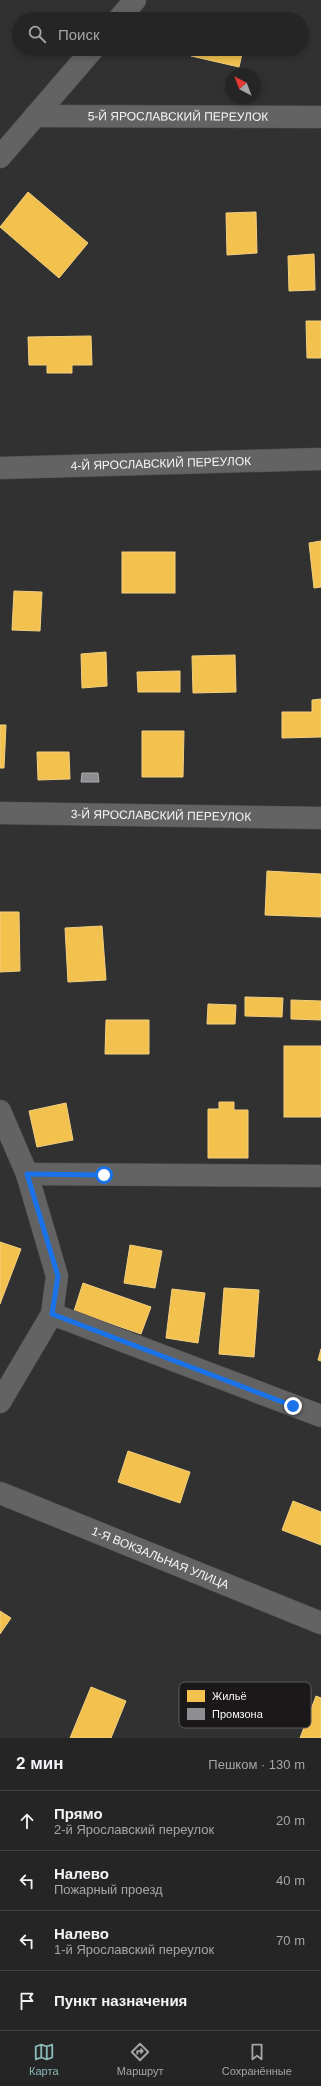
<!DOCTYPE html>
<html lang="ru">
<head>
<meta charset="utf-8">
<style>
  body { margin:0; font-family:Helvetica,sans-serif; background:#323132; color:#f1f3f6 }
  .compass { position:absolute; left:225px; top:68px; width:36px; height:36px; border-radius:50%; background:#262525; box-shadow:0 2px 6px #0003; rotate:318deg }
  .stop { position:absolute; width:12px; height:12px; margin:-9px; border:3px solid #1a73e8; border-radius:50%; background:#fff }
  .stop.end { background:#1a73e8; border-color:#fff; box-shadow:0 1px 4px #0008 }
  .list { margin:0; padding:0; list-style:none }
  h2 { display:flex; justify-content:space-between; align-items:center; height:52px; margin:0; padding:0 16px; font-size:17px }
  h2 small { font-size:13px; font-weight:400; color:#a4a5a7 }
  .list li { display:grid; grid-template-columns:26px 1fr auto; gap:12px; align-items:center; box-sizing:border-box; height:60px; padding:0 16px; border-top:1px solid #424242 }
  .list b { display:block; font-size:15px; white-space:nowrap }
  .list p { margin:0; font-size:13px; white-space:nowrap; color:#a4a5a7 }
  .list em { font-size:13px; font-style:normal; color:#a4a5a7 }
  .icon { flex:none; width:22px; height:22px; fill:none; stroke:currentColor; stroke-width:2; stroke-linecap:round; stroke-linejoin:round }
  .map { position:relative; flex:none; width:321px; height:1738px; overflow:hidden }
  .search { position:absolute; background:#262525; box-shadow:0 2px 6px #0003; left:12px; right:12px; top:12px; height:44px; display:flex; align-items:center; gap:10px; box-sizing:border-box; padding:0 14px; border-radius:22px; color:#a4a5a7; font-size:15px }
  .sheet { height:292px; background:#262525 }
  nav { display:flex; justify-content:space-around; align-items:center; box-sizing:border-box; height:56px; border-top:1px solid #424242; background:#262525; font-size:11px; color:#a4a5a7 }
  nav a { display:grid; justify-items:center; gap:2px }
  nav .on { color:#8bbbb9 }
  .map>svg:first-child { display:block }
</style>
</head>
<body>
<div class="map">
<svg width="321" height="1738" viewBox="0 0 321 1738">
  <rect width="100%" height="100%" fill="#323131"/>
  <g fill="#f2c14e" stroke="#f3d080">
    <path d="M200 14 223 19H199Z"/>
    <path d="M192 49H243L239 67 191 56Z"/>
    <path d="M28 192 88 243 59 278 0 227Z"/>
    <path d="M256 212 257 253 227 255 226 213Z"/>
    <path d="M314 254 315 290 289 291 288 256Z"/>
    <path d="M306 321H321V358H307Z"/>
    <path d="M91 336 92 365H72V373H47V365H29L28 337Z"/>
    <path d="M321 541V587L314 588 309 543Z"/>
    <rect x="122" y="552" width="53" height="41"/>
    <path d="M14 591 42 592 40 631 12 630Z"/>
    <path d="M106 652 107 686 82 688 81 654Z"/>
    <path d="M235 655 236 692 193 693 192 656Z"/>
    <path d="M180 671V692H138L137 672Z"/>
    <path d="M321 699V737L282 738V712H312V700Z"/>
    <path d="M0 725H6L4 768H0Z"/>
    <path d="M142 731H184L183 777H142Z"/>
    <path d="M37 752H69L70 779 38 780Z"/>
    <path d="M267 871 321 874V917L265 915Z"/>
    <path d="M0 912H19L20 971 0 972Z"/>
    <path d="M102 926 106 980 68 982 65 928Z"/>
    <path d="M245 997 283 998 282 1017 245 1016Z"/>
    <path d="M291 1000 321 1001V1020L291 1019Z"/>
    <path d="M208 1004 236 1005 235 1024H207Z"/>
    <path d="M106 1020H149V1054H105Z"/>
    <rect x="284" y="1046" width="37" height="71"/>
    <path d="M219 1102H234V1110H248V1158H208V1109H219Z"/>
    <path d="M66 1103 73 1140 37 1147 29 1111Z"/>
    <path d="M0 1242 21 1249 0 1304Z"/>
    <path d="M130 1245 162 1251 155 1288 124 1283Z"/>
    <path d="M83 1283 151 1307 141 1334 74 1311Z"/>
    <path d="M224 1288 259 1290 254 1357 219 1354Z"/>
    <path d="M172 1289 205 1293 198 1343 166 1338Z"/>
    <path d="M321 1349V1361L318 1360Z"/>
    <path d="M128 1451 190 1472 180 1503 118 1482Z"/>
    <path d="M293 1501 321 1512V1545L282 1530Z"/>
    <path d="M0 1611 11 1618 0 1634Z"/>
    <path d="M91 1687 126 1701 111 1738H70Z"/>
    <path d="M316 1696 321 1698V1738H300Z"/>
  </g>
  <path fill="#8d8d92" stroke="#acacb0" d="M82 773H98L99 782H81Z"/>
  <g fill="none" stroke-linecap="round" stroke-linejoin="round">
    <defs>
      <g id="minor">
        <path d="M119 19 135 0"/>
        <path id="s1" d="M35 116 321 117"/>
        <path d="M0 157 93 49"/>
        <path id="s2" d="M0 468 321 459"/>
        <path id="s3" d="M0 813 321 818"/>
        <path d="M0 1111 27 1174 57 1276 52 1314 0 1402"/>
        <path d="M27 1174 321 1176"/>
        <path d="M52 1314 321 1416"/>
      </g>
      <g id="tertiary">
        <path id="s4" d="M0 1493 321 1623"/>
      </g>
    </defs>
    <use href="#minor" stroke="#4f4e4e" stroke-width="23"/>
    <use href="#tertiary" stroke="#4f4e4e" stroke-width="23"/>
    <use href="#minor" stroke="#646363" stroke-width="22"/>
    <use href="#tertiary" stroke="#646363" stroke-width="22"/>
  </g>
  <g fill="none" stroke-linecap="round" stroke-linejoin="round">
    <path stroke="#1a73e8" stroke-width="5" d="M104 1175 27 1174 58 1276 52 1314 293 1406"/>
  </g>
  <g text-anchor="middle" stroke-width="4" stroke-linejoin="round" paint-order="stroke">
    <g font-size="12" fill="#f6f4f5" stroke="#1a1819">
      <text dy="4" stroke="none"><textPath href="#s1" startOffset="143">5-Й ЯРОСЛАВСКИЙ ПЕРЕУЛОК</textPath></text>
      <text dy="4" stroke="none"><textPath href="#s2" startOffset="161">4-Й ЯРОСЛАВСКИЙ ПЕРЕУЛОК</textPath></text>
      <text dy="4" stroke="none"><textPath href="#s3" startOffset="161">3-Й ЯРОСЛАВСКИЙ ПЕРЕУЛОК</textPath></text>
      <text dy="4" stroke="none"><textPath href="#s4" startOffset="173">1-Я ВОКЗАЛЬНАЯ УЛИЦА</textPath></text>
    </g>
  </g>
  <rect x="179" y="1682" width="132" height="46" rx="6" fill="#1a1819" stroke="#5c5a5b" stroke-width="1"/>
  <rect x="187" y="1690" width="18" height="12" fill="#f2c14e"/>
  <rect x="187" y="1708" width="18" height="12" fill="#8d8d92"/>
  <g font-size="11" fill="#f6f4f5">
    <text x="212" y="1700">Жильё</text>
    <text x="212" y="1718">Промзона</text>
  </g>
</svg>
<svg class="compass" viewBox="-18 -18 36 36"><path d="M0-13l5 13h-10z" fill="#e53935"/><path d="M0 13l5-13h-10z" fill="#a4a5a7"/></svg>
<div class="stop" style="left:104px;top:1175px"></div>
<div class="stop end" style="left:293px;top:1406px"></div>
<div class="search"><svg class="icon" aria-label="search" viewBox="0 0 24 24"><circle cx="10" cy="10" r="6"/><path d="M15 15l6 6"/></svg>Поиск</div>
</div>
<section class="sheet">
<h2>2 мин<small>Пешком · 130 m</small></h2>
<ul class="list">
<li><svg class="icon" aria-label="ahead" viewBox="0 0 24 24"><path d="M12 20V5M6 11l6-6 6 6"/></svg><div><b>Прямо</b><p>2-й Ярославский переулок</p></div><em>20 m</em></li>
<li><svg class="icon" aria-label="left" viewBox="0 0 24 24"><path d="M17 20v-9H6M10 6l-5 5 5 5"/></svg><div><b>Налево</b><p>Пожарный проезд</p></div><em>40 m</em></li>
<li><svg class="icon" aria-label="left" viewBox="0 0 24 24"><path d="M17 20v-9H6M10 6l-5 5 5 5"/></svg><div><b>Налево</b><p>1-й Ярославский переулок</p></div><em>70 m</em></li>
<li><svg class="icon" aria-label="arrive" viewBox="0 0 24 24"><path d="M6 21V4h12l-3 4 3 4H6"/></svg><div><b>Пункт назначения</b></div></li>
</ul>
</section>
<nav>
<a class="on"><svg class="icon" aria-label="map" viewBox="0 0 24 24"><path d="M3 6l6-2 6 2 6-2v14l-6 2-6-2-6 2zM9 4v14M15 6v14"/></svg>Карта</a>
<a><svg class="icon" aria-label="directions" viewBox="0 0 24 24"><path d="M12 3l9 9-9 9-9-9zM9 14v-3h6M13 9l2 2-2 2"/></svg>Маршрут</a>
<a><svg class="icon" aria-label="saved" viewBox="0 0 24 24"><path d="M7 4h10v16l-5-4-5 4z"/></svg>Сохранённые</a>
</nav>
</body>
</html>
